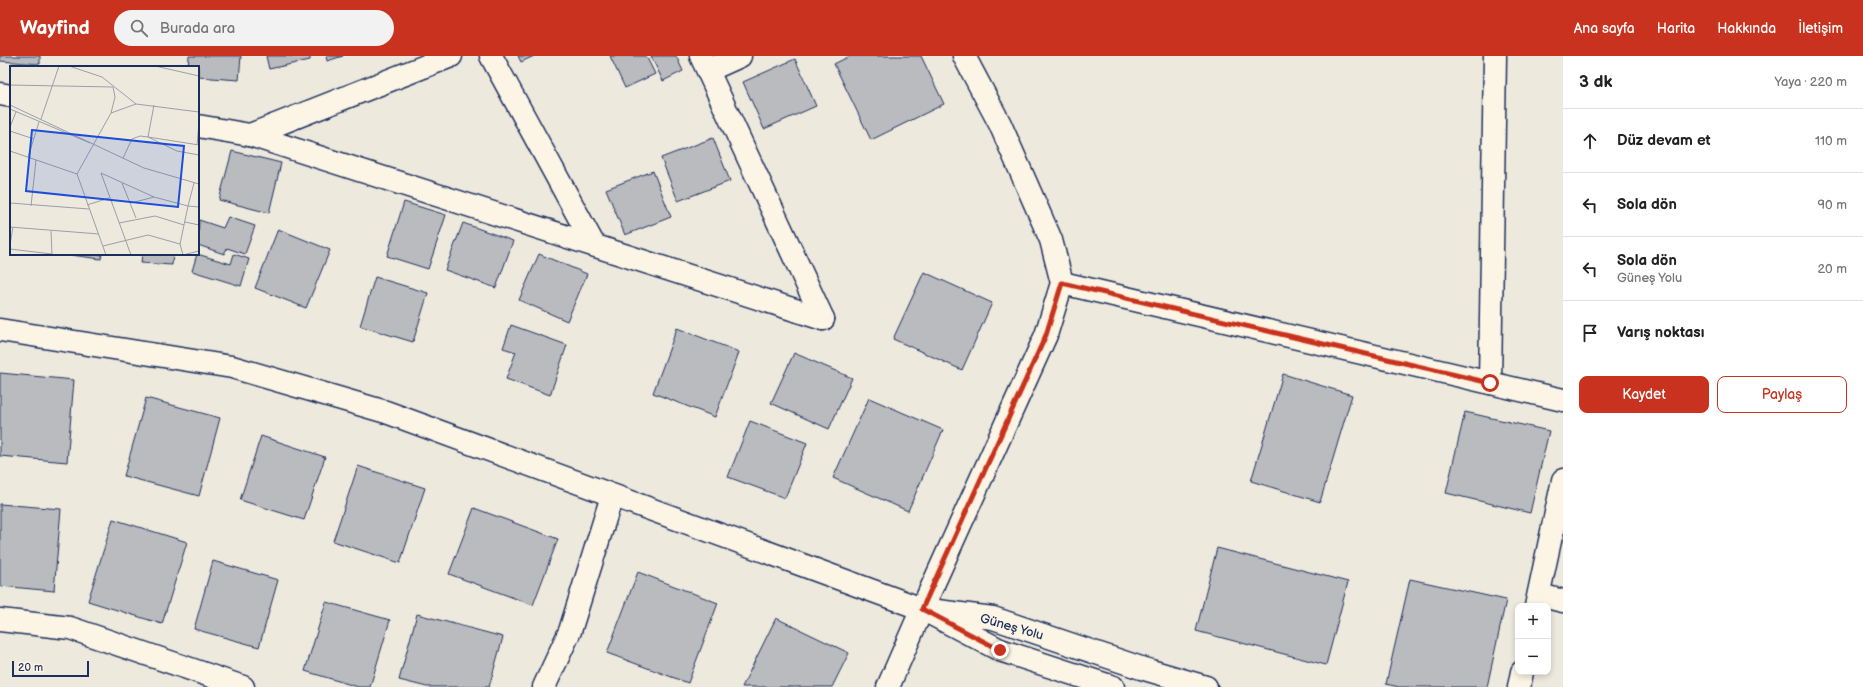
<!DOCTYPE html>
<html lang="tr">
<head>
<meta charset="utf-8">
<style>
  body { margin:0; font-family:"Balsamiq Sans",sans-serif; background:#f2f2f2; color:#222 }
  .controls { position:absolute; right:12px; bottom:12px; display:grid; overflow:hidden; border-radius:8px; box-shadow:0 2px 6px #0003 }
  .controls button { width:36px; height:36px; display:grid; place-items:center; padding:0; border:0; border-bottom:1px solid #e0e0e0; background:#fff; color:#222; font:20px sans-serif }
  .scale { position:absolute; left:12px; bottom:10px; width:77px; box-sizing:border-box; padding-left:4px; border:2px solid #1b2f5e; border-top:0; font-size:11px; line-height:14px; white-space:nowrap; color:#1b2f5e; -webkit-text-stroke:3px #fcf5e5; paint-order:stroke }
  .stop { position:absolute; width:12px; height:12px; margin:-9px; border:3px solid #c8321e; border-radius:50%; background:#fff }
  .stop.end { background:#c8321e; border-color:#fff; box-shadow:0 1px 4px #0008 }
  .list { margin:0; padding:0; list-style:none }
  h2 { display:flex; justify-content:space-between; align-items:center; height:52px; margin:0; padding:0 16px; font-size:17px }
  h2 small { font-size:13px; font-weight:400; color:#767676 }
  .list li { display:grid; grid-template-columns:26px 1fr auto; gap:12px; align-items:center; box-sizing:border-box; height:64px; padding:0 16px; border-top:1px solid #e0e0e0 }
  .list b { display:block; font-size:15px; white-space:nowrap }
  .list p { margin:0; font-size:13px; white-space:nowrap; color:#767676 }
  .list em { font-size:13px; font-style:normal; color:#767676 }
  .actions { display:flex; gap:8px; padding:12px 16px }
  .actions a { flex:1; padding:9px 0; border:1px solid #c8321e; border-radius:8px; text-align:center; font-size:14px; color:#c8321e }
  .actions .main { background:#c8321e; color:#fff }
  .icon { flex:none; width:22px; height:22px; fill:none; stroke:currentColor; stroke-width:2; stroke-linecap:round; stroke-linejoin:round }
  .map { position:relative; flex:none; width:1563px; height:631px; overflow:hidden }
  header { display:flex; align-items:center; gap:24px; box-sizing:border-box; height:56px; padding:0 20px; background:#c8321e; color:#fff }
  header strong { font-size:19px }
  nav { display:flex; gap:22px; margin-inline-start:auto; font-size:14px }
  .search { width:280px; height:36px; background:#f2f2f2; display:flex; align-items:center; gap:10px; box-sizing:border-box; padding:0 14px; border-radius:22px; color:#767676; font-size:15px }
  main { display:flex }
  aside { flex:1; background:#fff }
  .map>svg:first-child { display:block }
</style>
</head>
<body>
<header>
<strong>Wayfind</strong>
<div class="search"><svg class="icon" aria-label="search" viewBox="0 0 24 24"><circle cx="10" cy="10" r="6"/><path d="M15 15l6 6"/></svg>Burada ara</div>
<nav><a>Ana sayfa</a><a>Harita</a><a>Hakkında</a><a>İletişim</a></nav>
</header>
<main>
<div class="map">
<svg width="1563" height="631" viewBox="0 0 1563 631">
  <rect width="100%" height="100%" fill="#eee9dd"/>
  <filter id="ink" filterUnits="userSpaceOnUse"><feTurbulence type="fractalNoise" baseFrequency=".025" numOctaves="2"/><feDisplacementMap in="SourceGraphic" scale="8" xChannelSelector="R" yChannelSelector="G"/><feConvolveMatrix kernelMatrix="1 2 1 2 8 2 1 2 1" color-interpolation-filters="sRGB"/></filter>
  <g filter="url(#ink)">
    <g fill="#babbbe" stroke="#1b2f5e">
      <path d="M0 0H40V8L0 5Z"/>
      <path d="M189 0H241L239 24 198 21V11H188Z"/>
      <path d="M266 0H310V4L269 13Z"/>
      <path d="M326 0H343L327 5Z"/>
      <path d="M518 0H534L521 6Z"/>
      <path d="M610 0H646L655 18 625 32Z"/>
      <path d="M651 0H676L683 15 663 25Z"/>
      <path d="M850 0H921L944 48 871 84 834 8Z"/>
      <path d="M795 3 816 50 764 73 743 26Z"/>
      <path d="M713 82 730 125 678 145 661 102Z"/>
      <path d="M232 95 281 107 269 157 219 144Z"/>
      <path d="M653 115 671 161 625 179 606 133Z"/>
      <path d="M404 146 446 159 428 213 387 200Z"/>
      <path d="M228 161 255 170 245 198 227 192 224 198 198 189 199 164 223 172Z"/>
      <path d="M463 167 513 185 496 232 445 214Z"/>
      <path d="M278 173 330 194 306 252 255 232Z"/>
      <path d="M63 198H102L101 203Z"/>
      <path d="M142 198H173L172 209 141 207Z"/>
      <path d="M197 198 231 208 234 198 249 203 241 230 192 215Z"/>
      <path d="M539 198 587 218 567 265 519 244Z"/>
      <path d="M924 216 992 247 962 314 893 283Z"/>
      <path d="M375 221 428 237 413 286 360 270Z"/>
      <path d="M511 269 567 289 550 339 506 323 516 296 503 292Z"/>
      <path d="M677 272 739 296 715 361 653 337Z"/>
      <path d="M794 297 852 322 829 373 771 347Z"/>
      <path d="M0 317 74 324 67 406 0 400Z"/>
      <path d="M1283 318 1352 339 1320 446 1251 425Z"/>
      <path d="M146 342 220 362 199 440 124 420Z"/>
      <path d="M869 342 943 374 908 455 833 422Z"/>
      <path d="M1465 356 1549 375 1530 457 1446 437Z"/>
      <path d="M750 365 807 387 785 442 728 421Z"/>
      <path d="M261 380 325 401 304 464 240 444Z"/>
      <path d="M358 410 425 432 400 507 333 485Z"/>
      <path d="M0 448 61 453 54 535 0 530Z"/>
      <path d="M474 452 558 483 533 549 449 518Z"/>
      <path d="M113 463 187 486 162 568 88 545Z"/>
      <path d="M1217 492 1348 526 1326 609 1196 575Z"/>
      <path d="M213 505 278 524 259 591 194 573Z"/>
      <path d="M638 516 718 547 688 627 607 597Z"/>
      <path d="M1410 523 1506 544 1487 631H1399L1386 628Z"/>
      <path d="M326 546 390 564 370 631H358L305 615Z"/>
      <path d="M417 558 503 581 489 631H427L399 624Z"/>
      <path d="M776 562 849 597 832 631H742Z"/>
    </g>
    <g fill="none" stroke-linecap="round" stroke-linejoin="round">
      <defs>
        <g id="minor">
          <path d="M491 0 594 189"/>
          <path d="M701 0 823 263"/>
          <path d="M709 14 740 0"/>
          <path d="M0 38 11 40"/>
          <path d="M198 70 250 79 823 263"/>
          <path d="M250 79 451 0"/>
          <path d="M1062 227 1563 344"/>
          <path d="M1490 327 1495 0"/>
          <path d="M1539 539 1563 545"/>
          <path d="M1536 550 1563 424"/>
          <path d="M0 564 70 572 243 631"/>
          <path d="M544 631 570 575 612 440"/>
          <path d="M888 631 922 553"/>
          <path d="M1519 631 1522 616"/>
        </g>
        <g id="tertiary">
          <path d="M0 274 232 311 386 356 922 553 1000 594 1113 631"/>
          <path d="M922 553 1046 279 1062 227 1051 184 1000 68 964 0"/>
          <path d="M937 555 993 562 1141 612 1206 631"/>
        </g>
      </defs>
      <use href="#minor" stroke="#1b2f5e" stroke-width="25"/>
      <use href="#tertiary" stroke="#1b2f5e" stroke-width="25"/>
      <use href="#minor" stroke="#fcf5e5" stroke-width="22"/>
      <use href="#tertiary" stroke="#fcf5e5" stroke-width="22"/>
    </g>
  </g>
  <g fill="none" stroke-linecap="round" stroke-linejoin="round" filter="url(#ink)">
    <path stroke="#c8321e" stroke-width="5" d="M1000 594 922 553 1046 279 1062 227 1490 327"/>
  </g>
  <g text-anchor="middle" stroke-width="3" stroke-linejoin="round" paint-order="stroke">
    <g font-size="13" fill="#1b2f5e" stroke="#fcf5e5">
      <text transform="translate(1012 570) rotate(16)" y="5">Güneş Yolu</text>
    </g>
  </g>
  <g transform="translate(10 10)">
    <rect width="189" height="189" fill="#eee9dd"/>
    <path fill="none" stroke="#9a9faa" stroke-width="1" d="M59 0 92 11 126 38M145 0 189 10M0 19 103 21 105 31 101 47 67 108 96 189M0 39 134 102 189 118M144 39 138 71 189 79M0 43 80 77M101 47 126 38 189 46M31 53 49 0M0 61 6 46M0 65 24 73M187 79 189 57M0 85 67 108M18 91 29 56M113 92 122 73 130 70 138 71 167 85 189 89M91 107 144 131 178 140 170 178 173 189 189 185M91 107 121 189M112 117 126 152M184 117 178 140 189 141M0 137 79 143M121 137 144 131M77 139 99 132M21 140 26 94M175 156 189 159M109 157 145 150 174 159M0 161 89 168M41 165 42 189M0 179 3 161M93 180 138 169 170 178M0 183 42 188"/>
    <path fill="#1d4ed8" fill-opacity="0.15" stroke="#1d4ed8" stroke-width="2" d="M22 64 174 80 168 141 16 125Z"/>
    <rect width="189" height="189" fill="none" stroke="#1b2f5e" stroke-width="2"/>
  </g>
</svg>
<div class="controls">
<button>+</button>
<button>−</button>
</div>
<div class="scale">20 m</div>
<div class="stop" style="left:1490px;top:327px"></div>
<div class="stop end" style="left:1000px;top:594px"></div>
</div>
<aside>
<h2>3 dk<small>Yaya · 220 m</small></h2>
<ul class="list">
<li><svg class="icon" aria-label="ahead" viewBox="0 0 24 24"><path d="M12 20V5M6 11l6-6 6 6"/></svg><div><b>Düz devam et</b></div><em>110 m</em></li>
<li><svg class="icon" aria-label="left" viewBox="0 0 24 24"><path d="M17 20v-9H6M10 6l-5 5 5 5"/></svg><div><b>Sola dön</b></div><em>90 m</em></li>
<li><svg class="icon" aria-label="left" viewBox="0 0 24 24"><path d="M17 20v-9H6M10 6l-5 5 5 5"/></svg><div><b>Sola dön</b><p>Güneş Yolu</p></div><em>20 m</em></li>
<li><svg class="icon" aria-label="arrive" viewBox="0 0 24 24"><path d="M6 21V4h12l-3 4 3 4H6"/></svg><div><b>Varış noktası</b></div></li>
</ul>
<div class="actions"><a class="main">Kaydet</a><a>Paylaş</a></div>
</aside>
</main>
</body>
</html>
